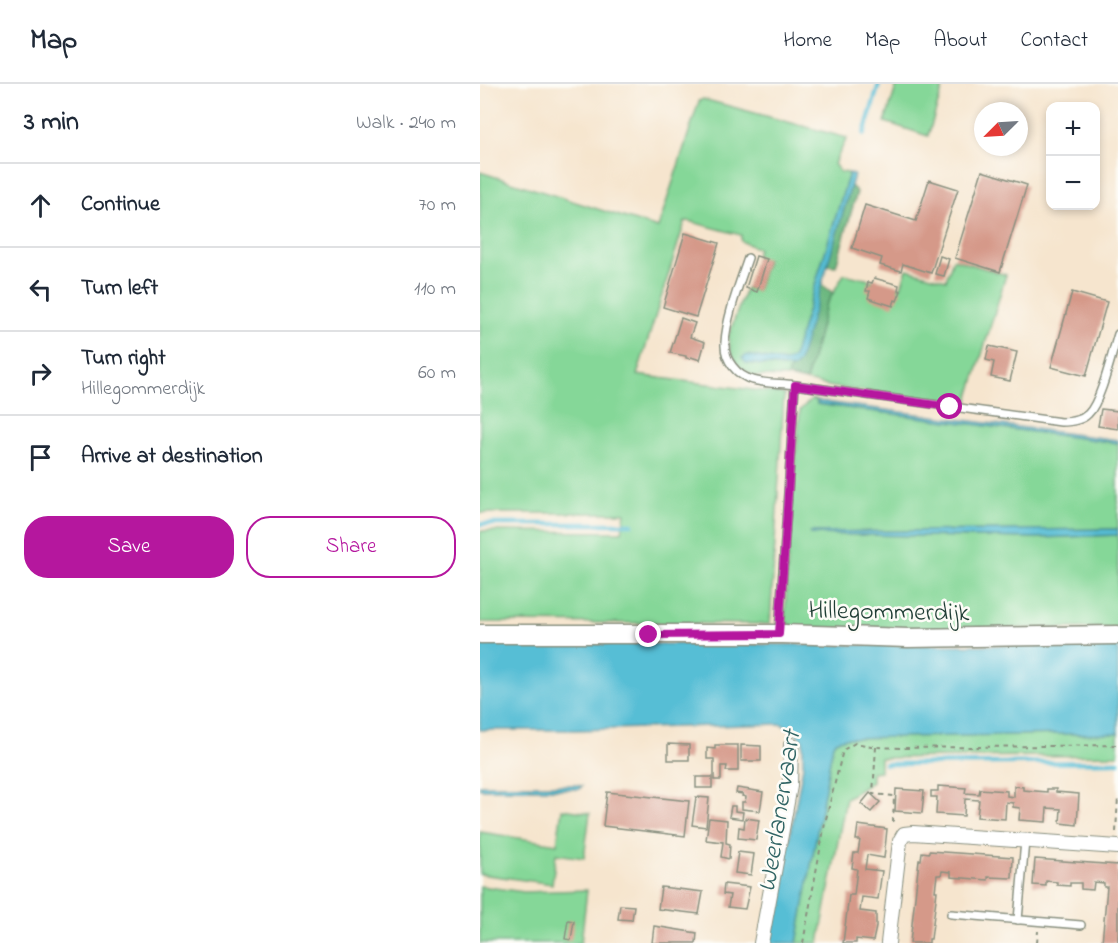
<!DOCTYPE html>
<html lang="en">
<head>
<meta charset="utf-8">
<style>
  body { margin:0; font-family:"Indie Flower",sans-serif; background:#f6f6f7; color:#1f2937 }
  .controls { position:absolute; right:18px; top:18px; display:grid; overflow:hidden; border-radius:12px; box-shadow:0 3px 9px #0003 }
  .controls button { width:54px; height:54px; display:grid; place-items:center; padding:0; border:0; border-bottom:2px solid #e0e1e3; background:#fff; color:#1f2937; font:30px sans-serif }
  .compass { position:absolute; left:494px; top:18px; width:54px; height:54px; border-radius:50%; background:#fff; box-shadow:0 3px 9px #0003; rotate:246deg }
  .stop { position:absolute; width:18px; height:18px; margin:-14px; border:4px solid #b5179e; border-radius:50%; background:#fff }
  .stop.end { background:#b5179e; border-color:#fff; box-shadow:0 2px 6px #0008 }
  .list { margin:0; padding:0; list-style:none }
  h2 { display:flex; justify-content:space-between; align-items:center; height:78px; margin:0; padding:0 24px; font-size:26px }
  h2 small { font-size:20px; font-weight:400; color:#747a83 }
  .list li { display:grid; grid-template-columns:39px 1fr auto; gap:18px; align-items:center; box-sizing:border-box; height:84px; padding:0 24px; border-top:2px solid #e0e1e3 }
  .list b { display:block; font-size:22px; white-space:nowrap }
  .list p { margin:0; font-size:20px; white-space:nowrap; color:#747a83 }
  .list em { font-size:20px; font-style:normal; color:#747a83 }
  .actions { display:flex; gap:12px; padding:18px 24px }
  .actions a { flex:1; padding:14px 0; border:2px solid #b5179e; border-radius:24px; text-align:center; font-size:21px; color:#b5179e }
  .actions .main { background:#b5179e; color:#fff }
  .icon { flex:none; width:33px; height:33px; fill:none; stroke:currentColor; stroke-width:2; stroke-linecap:round; stroke-linejoin:round }
  .map { position:relative; flex:none; width:638px; height:859px; overflow:hidden }
  header { display:flex; align-items:center; gap:36px; box-sizing:border-box; height:84px; padding:0 30px; background:#fff; border-bottom:2px solid #e0e1e3 }
  header strong { font-size:28px }
  nav { display:flex; gap:33px; margin-inline-start:auto; font-size:21px }
  main { display:flex }
  aside { flex:1; background:#fff }
  .map>svg:first-child { display:block }
</style>
</head>
<body>
<header>
<strong>Map</strong>
<nav><a>Home</a><a>Map</a><a>About</a><a>Contact</a></nav>
</header>
<main>
<aside>
<h2>3 min<small>Walk · 240 m</small></h2>
<ul class="list">
<li><svg class="icon" aria-label="ahead" viewBox="0 0 24 24"><path d="M12 20V5M6 11l6-6 6 6"/></svg><div><b>Continue</b></div><em>70 m</em></li>
<li><svg class="icon" aria-label="left" viewBox="0 0 24 24"><path d="M17 20v-9H6M10 6l-5 5 5 5"/></svg><div><b>Turn left</b></div><em>110 m</em></li>
<li><svg class="icon" aria-label="right" viewBox="0 0 24 24"><path d="M7 20v-9h11M14 6l5 5-5 5"/></svg><div><b>Turn right</b><p>Hillegommerdijk</p></div><em>60 m</em></li>
<li><svg class="icon" aria-label="arrive" viewBox="0 0 24 24"><path d="M6 21V4h12l-3 4 3 4H6"/></svg><div><b>Arrive at destination</b></div></li>
</ul>
<div class="actions"><a class="main">Save</a><a>Share</a></div>
</aside>
<div class="map">
<svg width="638" height="859" viewBox="0 0 638 859">
  <rect width="100%" height="100%" fill="#fdfcf7"/>
  <filter id="ink" filterUnits="userSpaceOnUse"><feTurbulence type="fractalNoise" baseFrequency=".0167" numOctaves="2"/><feDisplacementMap in="SourceGraphic" scale="12" xChannelSelector="R" yChannelSelector="G"/><feConvolveMatrix kernelMatrix="1 2 1 2 8 2 1 2 1" color-interpolation-filters="sRGB"/></filter>
  <filter id="wash" filterUnits="userSpaceOnUse"><feTurbulence type="fractalNoise" baseFrequency=".008" numOctaves="4" result="noise"/><feDisplacementMap in="SourceGraphic" scale="24" xChannelSelector="R" yChannelSelector="G"/><feGaussianBlur stdDeviation="1.35" result="paint"/><feColorMatrix in="noise" values="0 0 0 0 0 0 0 0 0 0 0 0 0 0 0 0 0 1.4 0 .05"/><feComposite in="paint" operator="in"/></filter>
  <g filter="url(#wash)">
    <rect width="100%" height="100%" fill="#f6e5ce"/>
    <g fill="#85d798" stroke="#528a66" stroke-width="1.5">
      <path d="M417 0H464L448 52 405 38Z"/>
      <path d="M223 15 367 54 354 80 360 88 369 89 313 274 305 278 267 271 266 279 314 284 308 288V293L274 292 259 282 251 268 248 253 266 204 277 207 287 176 276 172 278 165 261 157V151L208 137 205 138 202 147 157 291 304 310 290 540 0 538V447L142 448 145 429H0V88L178 144 219 17Z"/>
      <path d="M473 175 526 191 487 320 353 303 326 297 346 221 364 190 421 203 427 185 466 196Z"/>
      <path d="M332 315 337 317V320L638 359V445L330 448V450L556 454 638 451V544H315L307 539 305 533 309 451 320 326Z"/>
      <path d="M638 649V671L400 674V687L392 688V698L366 714 339 859H317L353 660 357 656 366 654Z"/>
      <path d="M82 725 110 729 104 774 76 770 72 800 0 790V748L77 760Z"/>
      <path d="M0 802 44 808 107 806 101 859H0Z"/>
    </g>
    <g fill="#6cb880" stroke="#467a5a" stroke-width="1.5">
      <path d="M371 102 377 108 356 182 347 181Z"/>
      <path d="M341 200 353 209 346 221 326 297 308 293V288L319 278Z"/>
    </g>
    <g fill="#57bed5" stroke="#3b7e84" stroke-width="1.5">
      <path d="M369 89 374 91 319 278 314 284 266 279 262 274 267 271 305 278 313 274Z"/>
      <path d="M337 317 638 356V359L337 320Z"/>
      <path d="M638 445V451L556 454 330 450V448Z"/>
      <path d="M0 559 638 562V649L366 654 357 656 353 660 317 859H290L323 682V657L313 646 301 640 96 646H0Z"/>
      <path d="M0 701H95L102 702 99 705H0Z"/>
    </g>
    <g fill="none" stroke-linecap="round" stroke-linejoin="round">
      <g stroke="#57bed5" stroke-width="4.5">
        <path d="M384 50 399 0"/>
        <path d="M0 440H152"/>
        <path d="M405 680 638 678"/>
      </g>
    </g>
    <g id="blocks">
      <g fill="#d59989">
        <path d="M502 87 547 101 520 188 475 174Z"/>
        <path d="M449 96 478 105 451 189 423 180 421 187 400 181 402 174 372 164 385 121 436 137Z"/>
        <path d="M205 149 239 159 216 233 183 223Z"/>
        <path d="M276 172 287 175 277 208 266 204Z"/>
        <path d="M460 172 469 175 464 192 455 190Z"/>
        <path d="M394 194 419 201 418 206 421 207 417 217 415 216 413 222 388 214 390 207H386L388 198 392 199Z"/>
        <path d="M592 208 627 218 606 292 571 283Z"/>
        <path d="M201 234 215 239 210 253 225 258 220 276 211 273 210 275 206 274V272L190 269Z"/>
        <path d="M509 262 537 268 530 297 511 293 514 278 506 276Z"/>
        <path d="M621 325 638 327V345L618 342Z"/>
        <path d="M188 660 209 661V676H188Z"/>
        <path d="M235 661H258V687H246L247 682H241V696H234V675H227V664L235 665Z"/>
        <path d="M261 661 281 662V677H261Z"/>
        <rect x="216" y="693" width="16" height="11"/>
        <path d="M458 702 486 704 485 709 499 710 500 705 527 707V712L534 713V702L543 703V706L567 708V705H576V708L599 710 597 741 580 739 581 725 567 724 566 738 539 736 540 724 533 723V719L526 718 525 735 497 733 499 716 485 715 484 732 456 730 457 713H451V707H458Z"/>
        <path d="M257 704 283 708 280 727 262 725V718H265L266 713 262 712 263 710 256 709Z"/>
        <path d="M416 705 444 707 442 729 415 727Z"/>
        <path d="M127 708 209 717 205 752 123 742Z"/>
        <path d="M390 709 400 718 391 728 381 720Z"/>
        <path d="M216 713 229 714 226 743 212 741Z"/>
        <path d="M251 722H255V727L263 728 262 735 249 733Z"/>
        <path d="M229 734 247 736 246 759 250 760 249 775 241 773 243 758 226 756Z"/>
        <path d="M265 734 279 736 276 756 258 754 259 743 264 744Z"/>
        <path d="M378 741 407 745 404 774 387 771 385 785 402 787 398 815 382 813 380 827 396 829V843L393 857 376 855V859H363L369 811H374L377 785 372 784 374 769H378L380 756H376Z"/>
        <path d="M449 767 533 773 532 794 508 793V796L471 793V788L462 787 461 791H457L455 807H457L451 855H449V859H430L439 776H441L442 768 449 769Z"/>
        <path d="M258 768 274 770 271 791 255 789Z"/>
        <path d="M555 775 638 781V859H622L627 803H624V799L614 798 613 806 601 805V799H590V802L577 801V798L566 797V802L553 801Z"/>
        <path d="M244 800 270 803 265 825 248 823 250 811 243 810Z"/>
        <path d="M181 803 223 808 219 830 178 825Z"/>
        <path d="M140 821 154 822 152 836 138 835Z"/>
        <path d="M88 836 94 837 91 856 85 855Z"/>
        <path d="M174 842 217 849 216 859H172Z"/>
      </g>
    </g>
  </g>
  <g filter="url(#ink)">
    <use href="#blocks" fill-opacity="0" stroke="#8a9181" stroke-width="1.5"/>
    <g fill="none" stroke-linecap="round" stroke-linejoin="round">
      <defs>
        <g id="service">
          <path d="M268 174C260 198 246 234 245 259 244 276 257 292 273 296 286 300 301 299 315 301L299 548"/>
          <path d="M315 301 581 338C590 338 601 337 608 330 621 318 632 269 638 250"/>
          <path d="M471 830 601 841"/>
          <path d="M538 836 545 757"/>
        </g>
        <g id="minor">
          <path d="M281 859 310 702 311 661"/>
          <path d="M408 859 420 757 424 750 433 749 638 763"/>
        </g>
        <path id="tertiary" d="M0 550H303L428 554 638 551"/>
      </defs>
      <use href="#service" stroke="#8a9181" stroke-width="10"/>
      <use href="#minor" stroke="#8a9181" stroke-width="16"/>
      <use href="#tertiary" stroke="#8a9181" stroke-width="21"/>
      <g stroke="#8a9181" stroke-width="2" stroke-dasharray="4.5 4.5" stroke-linecap="butt">
        <path d="M396 663 393 710 414 712 413 737 416 740"/>
        <path d="M636 748 638 713"/>
        <path d="M323 859 345 739 363 666 375 659 396 663 422 664 638 661"/>
        <path d="M557 859 558 847"/>
      </g>
      <use href="#service" stroke="#fff" stroke-width="7"/>
      <use href="#minor" stroke="#fff" stroke-width="14"/>
      <use href="#tertiary" stroke="#fff" stroke-width="18"/>
    </g>
  </g>
  <g fill="none" stroke-linecap="round" stroke-linejoin="round" filter="url(#ink)">
    <path stroke="#b5179e" stroke-width="8" d="M169 551 299 550 315 301 470 323"/>
  </g>
  <g text-anchor="middle" stroke-width="5" stroke-linejoin="round" paint-order="stroke">
    <g font-size="26" fill="#1f3d34" stroke="#fdfcf7">
      <text transform="translate(409 526) rotate(1)" y="9">Hillegommerdijk</text>
    </g>
    <g font-size="27" font-style="italic" fill="#306464" stroke="#fdfcf7">
      <text transform="translate(298 727) rotate(-81)" y="9">Weerlanervaart</text>
    </g>
  </g>
</svg>
<div class="controls">
<button>+</button>
<button>−</button>
</div>
<svg class="compass" viewBox="-18 -18 36 36"><path d="M0-13l5 13h-10z" fill="#e53935"/><path d="M0 13l5-13h-10z" fill="#747a83"/></svg>
<div class="stop" style="left:470px;top:323px"></div>
<div class="stop end" style="left:169px;top:551px"></div>
</div>
</main>
</body>
</html>
